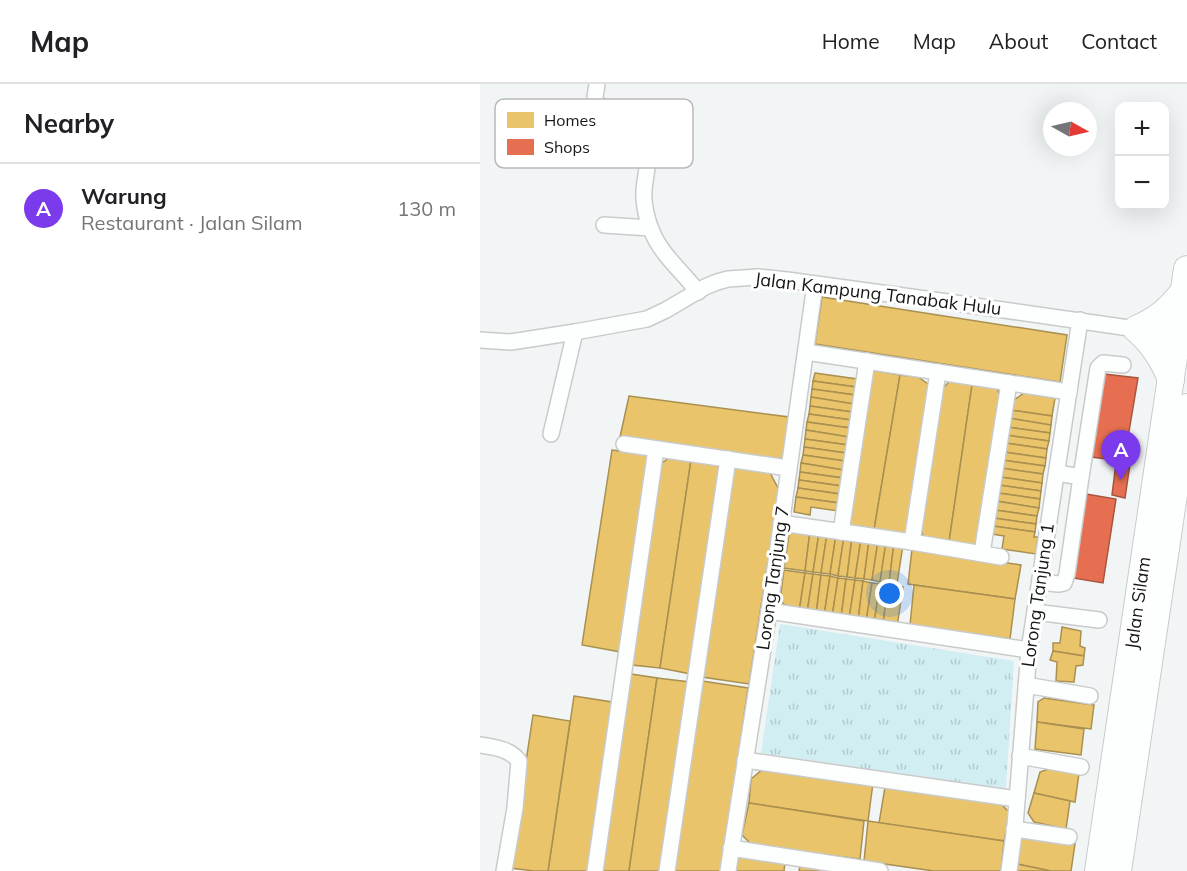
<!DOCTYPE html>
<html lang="en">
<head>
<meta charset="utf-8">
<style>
  body { margin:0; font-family:Mulish,sans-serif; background:#f6f6f6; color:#202124 }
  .controls { position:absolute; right:18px; top:18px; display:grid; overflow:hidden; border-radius:12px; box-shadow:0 6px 24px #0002 }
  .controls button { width:54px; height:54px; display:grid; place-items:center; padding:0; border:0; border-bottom:2px solid #e0e0e0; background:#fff; color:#202124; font:30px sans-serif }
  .compass { position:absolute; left:563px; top:18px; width:54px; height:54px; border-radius:50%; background:#fff; box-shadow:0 6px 24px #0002; rotate:98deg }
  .you { position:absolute; left:410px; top:510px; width:21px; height:21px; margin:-15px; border:4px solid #fff; border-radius:50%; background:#1a73e8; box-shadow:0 0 0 9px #1a73e833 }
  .badge { display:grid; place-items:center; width:39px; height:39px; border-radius:50%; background:#7c3aed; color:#fff; font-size:20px; font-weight:700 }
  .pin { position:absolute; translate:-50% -50px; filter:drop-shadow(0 2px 3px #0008) }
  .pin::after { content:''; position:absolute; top:32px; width:21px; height:18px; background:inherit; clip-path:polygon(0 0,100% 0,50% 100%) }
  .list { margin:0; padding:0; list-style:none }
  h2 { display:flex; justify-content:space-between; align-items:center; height:78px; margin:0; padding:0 24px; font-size:26px }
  h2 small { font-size:20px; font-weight:400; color:#757577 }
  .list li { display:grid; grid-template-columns:39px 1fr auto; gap:18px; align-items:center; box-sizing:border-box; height:90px; padding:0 24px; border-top:2px solid #e0e0e0 }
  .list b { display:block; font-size:22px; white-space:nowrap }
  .list p { margin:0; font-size:20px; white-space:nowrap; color:#757577 }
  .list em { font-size:20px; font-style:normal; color:#757577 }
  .map { position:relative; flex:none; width:707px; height:787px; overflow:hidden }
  header { display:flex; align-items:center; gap:36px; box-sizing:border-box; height:84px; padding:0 30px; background:#fff; border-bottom:2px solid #e0e0e0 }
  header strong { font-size:28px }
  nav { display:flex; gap:33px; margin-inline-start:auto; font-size:21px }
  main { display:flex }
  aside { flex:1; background:#fff }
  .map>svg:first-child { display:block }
</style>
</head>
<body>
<header>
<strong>Map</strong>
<nav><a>Home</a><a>Map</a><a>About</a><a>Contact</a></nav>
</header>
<main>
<aside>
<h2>Nearby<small></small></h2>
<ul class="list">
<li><span class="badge">A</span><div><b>Warung</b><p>Restaurant · Jalan Silam</p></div><em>130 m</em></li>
</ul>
</aside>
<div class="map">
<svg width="707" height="787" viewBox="0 0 707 787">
  <defs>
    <pattern id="grass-tufts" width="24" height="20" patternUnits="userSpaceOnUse" patternTransform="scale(1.5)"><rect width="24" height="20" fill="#d1eef3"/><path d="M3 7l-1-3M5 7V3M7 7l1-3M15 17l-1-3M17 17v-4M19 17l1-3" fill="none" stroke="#b3cbd0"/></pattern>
  </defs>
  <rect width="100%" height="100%" fill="#f2f5f6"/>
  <path fill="url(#grass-tufts)" d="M300 540 534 577 526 705 281 669Z"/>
  <g fill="#e9c46a" stroke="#a99051" stroke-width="1.5">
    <path d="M342 213 587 251 580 298 335 260Z"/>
    <path d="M392 286 420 291 394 446 368 442Z"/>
    <path d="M335 289 377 295 376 303 333 297Z"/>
    <path d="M420 291 438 293 451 302 430 444 424 451 394 446Z"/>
    <path d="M333 297 376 303 375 311 332 305Z"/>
    <path d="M470 297 492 301 469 458 444 454 440 443 460 307Z"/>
    <path d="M492 301 517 304 521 315 499 455 492 463 469 458Z"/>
    <path d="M332 305 375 311 374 320 331 313Z"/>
    <path d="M544 309 575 314 572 332 530 326 531 318Z"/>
    <path d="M149 312 309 333 302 377 140 353Z"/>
    <path d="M331 313 374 320 372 328 330 322Z"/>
    <path d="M330 322 372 328 371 336 329 330Z"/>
    <path d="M530 326 572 332 571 341 529 334Z"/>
    <path d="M329 330 371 336 370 344 327 338Z"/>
    <path d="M529 334 571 341 570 349 527 343Z"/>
    <path d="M327 338 370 344 369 353 326 346Z"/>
    <path d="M527 343 570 349 569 357 526 351Z"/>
    <path d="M326 346 369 353 368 361 325 355Z"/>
    <path d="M526 351 569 357 567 365 525 359Z"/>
    <path d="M325 355 368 361 366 369 324 363Z"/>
    <path d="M525 359 567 365 566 374 524 368Z"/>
    <path d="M324 363 366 369 365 377 323 371Z"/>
    <path d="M132 366 169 371 141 568 102 561Z"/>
    <path d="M524 368 566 374 565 382 522 376Z"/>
    <path d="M323 371 365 377 364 386 321 379Z"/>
    <path d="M190 373 211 376 180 584 152 581 182 379Z"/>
    <path d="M211 376 237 379 241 391 211 590 180 584Z"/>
    <path d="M522 376 565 382 563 390 521 384Z"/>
    <path d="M321 379 364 386 363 394 320 388Z"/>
    <path d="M252 382 289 387 299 406 269 600 222 593Z"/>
    <path d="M521 384 563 390 562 399 520 393Z"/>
    <path d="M320 388 363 394 362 402 319 396Z"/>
    <path d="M520 393 562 399 561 407 519 401Z"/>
    <path d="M319 396 362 402 360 410 318 404Z"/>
    <path d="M519 401 561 407 560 415 518 409Z"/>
    <path d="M318 404 360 410 359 419 316 413Z"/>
    <path d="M518 409 560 415 559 424 516 417Z"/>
    <path d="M316 413 359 419 358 427 331 423 330 431 314 428Z"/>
    <path d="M516 417 559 424 557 432 515 426Z"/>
    <path d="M515 426 557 432 556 440 514 434Z"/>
    <path d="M514 434 556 440 555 448 513 442Z"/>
    <path d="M513 442 555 448 554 453H558L556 470 522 465 524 452 511 450Z"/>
    <path d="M310 444 330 447 325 487 304 484Z"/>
    <path d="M330 447 339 449 333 488 325 487Z"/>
    <path d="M339 449 347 450 341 489 333 488Z"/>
    <path d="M347 450 356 451 350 490 341 489Z"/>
    <path d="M356 451 364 452 358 492 350 490Z"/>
    <path d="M364 452 372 453 367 493 358 492Z"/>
    <path d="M372 453 381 455 375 494 367 493Z"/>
    <path d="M381 455 389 456 384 495 375 494Z"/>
    <path d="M389 456 398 457 392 496 384 495Z"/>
    <path d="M398 457 406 458 400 498 392 496Z"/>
    <path d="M406 458 414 459 409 499 400 498Z"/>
    <path d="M414 459 423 461 417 500 409 499Z"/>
    <path d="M432 465 541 481 535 515 428 500Z"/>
    <path d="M304 486 325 489 319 528 311 527 300 516Z"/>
    <path d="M325 489 333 490 327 529 319 528Z"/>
    <path d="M333 490 341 491 336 531 327 529Z"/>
    <path d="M341 491 350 492 344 532 336 531Z"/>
    <path d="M350 492 358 494 352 533 344 532Z"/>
    <path d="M358 494 366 495 361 534 352 533Z"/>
    <path d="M366 495 375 496 369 535 361 534Z"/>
    <path d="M375 496 383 497 378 537 369 535Z"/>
    <path d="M383 497 392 499 386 538 378 537Z"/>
    <path d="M392 499 400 500 394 539 386 538Z"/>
    <path d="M400 500 408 501 403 540 394 539Z"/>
    <path d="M408 501 423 503 417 543 403 540Z"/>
    <path d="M434 501 535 515 530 555 430 541Z"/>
    <path d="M582 543 601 547 600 562 605 564 604 572 573 567V559H580Z"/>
    <path d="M573 567 604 572 603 581 596 582 594 598 576 597 577 578 570 576Z"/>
    <path d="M151 590 177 594 149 787H120Z"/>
    <path d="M177 594 210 598 181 787H149Z"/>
    <path d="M222 597 268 604 242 787H193Z"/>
    <path d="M94 612 132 618 109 787H68Z"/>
    <path d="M564 614 614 621 611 645 557 638 558 618Z"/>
    <path d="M53 631 90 637 68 787H54L30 784Z"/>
    <path d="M557 638 604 645 601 671 555 665Z"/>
    <path d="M574 683 599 689 595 718 554 709 560 688Z"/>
    <path d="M284 684 393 699 388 737 269 719 271 695Z"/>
    <path d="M405 703 520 719 530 729 524 757 399 739Z"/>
    <path d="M554 709 590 717 586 745 554 738 548 729Z"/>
    <path d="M269 719 384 737 380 775 273 762 262 751Z"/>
    <path d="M388 737 524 757 521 787H454L384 777Z"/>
    <path d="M540 753 595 760 591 787H571L537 780Z"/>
    <path d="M258 772 305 779 304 787H256Z"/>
    <path d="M537 780 571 787H536Z"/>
    <path d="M320 782 358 787H319Z"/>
  </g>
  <g fill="#e76f51" stroke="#a85540" stroke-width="1.5">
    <path d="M624 290 658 294 644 377 611 373Z"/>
    <path d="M636 379 650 380 645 414 632 411Z"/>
    <path d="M606 410 636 415 623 499 593 494Z"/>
  </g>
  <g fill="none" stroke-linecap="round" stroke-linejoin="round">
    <defs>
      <g id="minor">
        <path d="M117 0 115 13 116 19C142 32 165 49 167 81 167 90 164 99 164 108 163 118 167 136 171 145 180 170 202 187 218 208"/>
        <path d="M124 141 170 144"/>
        <path d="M0 256 31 258 95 248 167 235 186 226 225 203 237 198 248 195 278 193 307 196 475 219 698 251"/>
        <path d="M326 268 589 308"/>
        <path d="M71 350 95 248"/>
        <path d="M144 360 308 384"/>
        <path d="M577 389 601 393 618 284 623 279 643 281"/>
        <path d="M301 439 432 458 521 473"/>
        <path d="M361 448 387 277"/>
        <path d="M432 458 458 288"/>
        <path d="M502 469 529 299"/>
        <path d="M560 498 578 500 584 499 587 490 601 393"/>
        <path d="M289 527 549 566"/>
        <path d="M555 528 619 536"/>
        <path d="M546 601 610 612"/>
        <path d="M0 661C14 663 30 665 39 677L35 724 24 787"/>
        <path d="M540 672 601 683"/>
        <path d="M265 676 537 715"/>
        <path d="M534 745 589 753"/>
        <path d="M251 764 400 787"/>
        <path d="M115 787 176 365"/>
        <path d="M187 787 248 375"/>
        <path d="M248 787 289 527 335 200"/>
        <path d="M529 787 535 742 549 566 600 236"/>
      </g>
      <g id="trunk">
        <path d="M691 296C683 275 673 259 656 245 677 236 689 226 703 208"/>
        <path d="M618 787 707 185"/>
        <path d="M638 787 707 323"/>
      </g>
    </defs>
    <use href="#minor" stroke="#c9cbcb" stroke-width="18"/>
    <use href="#trunk" stroke="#c9cbcb" stroke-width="28"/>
    <use href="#minor" stroke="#fdfefe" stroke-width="15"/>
    <use href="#trunk" stroke="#fdfefe" stroke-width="26"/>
  </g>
  <g text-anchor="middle" stroke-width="6" stroke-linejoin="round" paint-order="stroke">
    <g font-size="18" fill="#151717" stroke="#fff">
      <text transform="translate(398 210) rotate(7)" y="6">Jalan Kampung Tanabak Hulu</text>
      <text transform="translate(293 494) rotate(-82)" y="6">Lorong Tanjung 7</text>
      <text transform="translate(558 511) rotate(-82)" y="6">Lorong Tanjung 1</text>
      <text transform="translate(658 519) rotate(-82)" y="6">Jalan Silam</text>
    </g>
  </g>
  <rect x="15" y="15" width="198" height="69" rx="9" fill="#fff" stroke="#b9b9b9" stroke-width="1.5"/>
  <rect x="27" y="28" width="27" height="16" fill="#e9c46a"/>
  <rect x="27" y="55" width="27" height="16" fill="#e76f51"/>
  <g font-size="16" fill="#151717">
    <text x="64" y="42">Homes</text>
    <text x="64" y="69">Shops</text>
  </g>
</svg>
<div class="controls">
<button>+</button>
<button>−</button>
</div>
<svg class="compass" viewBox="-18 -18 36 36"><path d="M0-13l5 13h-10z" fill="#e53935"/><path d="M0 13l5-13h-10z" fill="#757577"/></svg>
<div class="you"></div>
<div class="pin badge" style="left:641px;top:396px">A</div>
</div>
</main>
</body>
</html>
